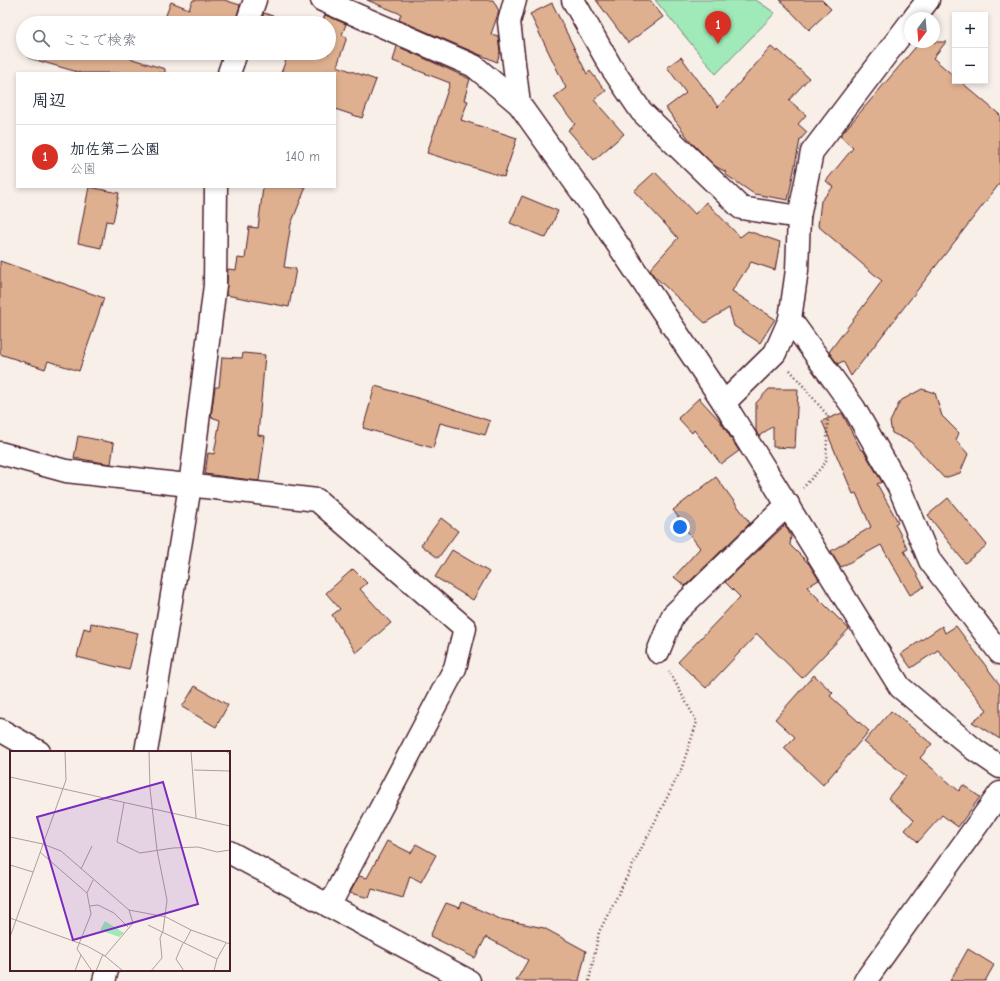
<!DOCTYPE html>
<html lang="ja">
<head>
<meta charset="utf-8">
<style>
  body { margin:0; font-family:"Comic Neue","Klee One",sans-serif; background:#f2f2f3; color:#1f2937 }
  .controls { position:absolute; right:12px; top:12px; display:grid; overflow:hidden; border-radius:0px; box-shadow:0 2px 6px #0003 }
  .controls button { width:36px; height:36px; display:grid; place-items:center; padding:0; border:0; border-bottom:1px solid #e0e1e3; background:#fff; color:#1f2937; font:20px sans-serif }
  .compass { position:absolute; left:904px; top:12px; width:36px; height:36px; border-radius:50%; background:#fff; box-shadow:0 2px 6px #0003; rotate:196deg }
  .you { position:absolute; left:680px; top:527px; width:14px; height:14px; margin:-10px; border:3px solid #fff; border-radius:50%; background:#1a73e8; box-shadow:0 0 0 6px #1a73e833 }
  .badge { display:grid; place-items:center; width:26px; height:26px; border-radius:50%; background:#d93025; color:#fff; font-size:13px; font-weight:700 }
  .pin { position:absolute; translate:-50% -33px; filter:drop-shadow(0 1px 2px #0008) }
  .pin::after { content:''; position:absolute; top:21px; width:14px; height:12px; background:inherit; clip-path:polygon(0 0,100% 0,50% 100%) }
  .list { margin:0; padding:0; list-style:none }
  h2 { display:flex; justify-content:space-between; align-items:center; height:52px; margin:0; padding:0 16px; font-size:17px }
  h2 small { font-size:13px; font-weight:400; color:#747a83 }
  .list li { display:grid; grid-template-columns:26px 1fr auto; gap:12px; align-items:center; box-sizing:border-box; height:64px; padding:0 16px; border-top:1px solid #e0e1e3 }
  .list b { display:block; font-size:15px; white-space:nowrap }
  .list p { margin:0; font-size:13px; white-space:nowrap; color:#747a83 }
  .list em { font-size:13px; font-style:normal; color:#747a83 }
  .icon { flex:none; width:22px; height:22px; fill:none; stroke:currentColor; stroke-width:2; stroke-linecap:round; stroke-linejoin:round }
  .map { position:relative; flex:none; width:1000px; height:981px; overflow:hidden }
  .search { position:absolute; background:#fff; box-shadow:0 2px 6px #0003; left:16px; top:16px; width:320px; height:44px; display:flex; align-items:center; gap:10px; box-sizing:border-box; padding:0 14px; border-radius:22px; color:#747a83; font-size:15px }
  .panel { position:absolute; background:#fff; box-shadow:0 2px 6px #0003; left:16px; top:72px; width:320px; height:116px; border-radius:0px }
  .map>svg:first-child { display:block }
</style>
</head>
<body>
<div class="map">
<svg width="1000" height="981" viewBox="0 0 1000 981">
  <rect width="100%" height="100%" fill="#f8efe9"/>
  <filter id="ink" filterUnits="userSpaceOnUse"><feTurbulence type="fractalNoise" baseFrequency=".025" numOctaves="2"/><feDisplacementMap in="SourceGraphic" scale="8" xChannelSelector="R" yChannelSelector="G"/><feConvolveMatrix kernelMatrix="1 2 1 2 8 2 1 2 1" color-interpolation-filters="sRGB"/></filter>
  <g filter="url(#ink)">
    <path fill="#a0e9b8" stroke="#758472" d="M655 0H756L775 13 716 74Z"/>
    <g fill="#deb08f" stroke="#4a1f2b">
      <path d="M193 0H224L240 5 235 23H163L171 2 189 9Z"/>
      <path d="M367 0H493L499 11 491 34 498 36 500 52 497 62 399 20 401 14Z"/>
      <path d="M596 0H650L663 17 628 43Z"/>
      <path d="M780 0H822L831 9 809 30Z"/>
      <path d="M552 3 587 74 590 71 606 91 594 100 624 134 594 160 568 130 575 124 554 97 566 88 530 14Z"/>
      <path d="M264 13 281 19 280 22 283 23H260Z"/>
      <path d="M325 15 346 24 342 35 347 37 337 66 376 80 362 118 335 109V71L334 73H281L286 60 268 53H329V23H322Z"/>
      <path d="M920 42H946L933 58 955 77V81H960L1000 115V183L851 376 843 361 838 364 829 352 882 281 818 226 821 201 833 187 826 181 853 148 840 136Z"/>
      <path d="M397 46 470 79 464 100 468 101 461 120 517 138 504 177 427 153 450 83 393 61Z"/>
      <path d="M771 47 777 52 778 50 809 78 789 100 806 115 798 124 807 132 800 140 788 200 754 194 725 174 726 172 715 166 691 142 666 108 686 93 667 67 681 57 718 107Z"/>
      <path d="M30 53H131L129 58 165 69V73H81L29 58Z"/>
      <path d="M655 172 695 214 706 202 740 237 748 231 780 242 775 270 751 262 732 291 775 319 760 343 734 326 729 308 705 323 654 276 650 269 678 238 634 191Z"/>
      <path d="M89 187 119 193 113 222 106 221 101 248 78 243Z"/>
      <path d="M263 187H306L291 224 284 267 296 269 289 307 226 295 228 269 236 270 238 258 245 259 249 227 258 228Z"/>
      <path d="M522 196 558 211 546 238 510 223Z"/>
      <path d="M0 261 104 298 79 371 48 361 45 369 0 354Z"/>
      <path d="M243 353 265 355 258 435 265 436 259 481 205 474 208 453 214 454 220 420 211 417 215 387H219L222 357 242 358Z"/>
      <path d="M375 386 442 405 490 421 485 435 440 423 433 448 363 428Z"/>
      <path d="M769 389H798L795 448 773 447V426L759 436 756 431V403Z"/>
      <path d="M922 389 935 393 942 416 959 433 956 440 968 454 960 473 944 478 911 442 892 433 890 422 900 401Z"/>
      <path d="M699 398 720 421 739 451 721 464 694 430 692 433 678 418Z"/>
      <path d="M842 413 861 450H863L882 482 877 484 898 522 895 524 908 549 904 551 924 587 910 595 881 545 841 567 831 551 871 527 856 493 853 494 822 421Z"/>
      <path d="M78 436 114 443 111 464 74 458Z"/>
      <path d="M716 477 750 523 685 586 674 577 700 548 678 519 679 518 673 510Z"/>
      <path d="M948 498 987 545 965 563 928 515Z"/>
      <path d="M441 518 458 531 438 558 421 545Z"/>
      <path d="M785 525 791 536 790 545 809 564 819 580 807 587 849 629 802 678 757 634 706 688 678 662 740 597 725 582Z"/>
      <path d="M452 550 489 572 473 600 435 577Z"/>
      <path d="M353 569 367 583 360 589 391 623 356 653 332 615 340 609 326 593Z"/>
      <path d="M91 623 138 633 129 670 77 657 84 628 90 630Z"/>
      <path d="M942 626 945 633 956 626 1000 685V739L972 722 987 710 938 650 911 668 901 654Z"/>
      <path d="M814 675 833 693 830 696 869 731 823 785 784 748 795 737 775 719Z"/>
      <path d="M195 686 228 705 216 727 182 707Z"/>
      <path d="M891 711 932 744 920 758 959 791 963 785 980 797 958 827 942 815 918 842 905 830 914 820 888 798 906 776 864 742Z"/>
      <path d="M387 841 411 853 416 844 436 855 421 882 410 876 403 898 372 889 369 898 350 893 359 876 367 878Z"/>
      <path d="M462 902 500 919 544 928 586 951 579 981H516L528 960 486 937 475 958 430 936 446 903 460 908Z"/>
      <path d="M968 949 994 965 985 981H950Z"/>
    </g>
    <g fill="none" stroke-linecap="round" stroke-linejoin="round">
      <defs>
        <g id="minor">
          <path d="M322 0 474 66 519 104 594 209 724 403 900 687 975 750 1000 767"/>
          <path d="M515 0 509 22 519 104"/>
          <path d="M573 0 611 67 641 111 741 208 799 217"/>
          <path d="M914 18 928 0"/>
          <path d="M247 23 255 0"/>
          <path d="M229 73 236 53"/>
          <path d="M790 319 854 408 899 487 930 561 1000 653"/>
          <path d="M724 403 775 353 790 319 797 270 799 217 812 152 910 23"/>
          <path d="M0 453 66 471 317 500 465 628 455 668 329 906"/>
          <path d="M658 652 673 615 788 504"/>
          <path d="M146 752 190 486 215 285 216 187"/>
        </g>
        <g id="tertiary">
          <path d="M0 730 39 752"/>
          <path d="M229 852 469 981"/>
          <path d="M104 981 107 970"/>
          <path d="M865 981 1000 793"/>
        </g>
      </defs>
      <use href="#minor" stroke="#4a1f2b" stroke-width="25"/>
      <use href="#tertiary" stroke="#4a1f2b" stroke-width="25"/>
      <g stroke="#4a1f2b" stroke-width="2.5" stroke-dasharray="1 3" stroke-linecap="butt">
        <path d="M790 370 828 416 826 462 803 488"/>
        <path d="M589 981 599 932 681 770 697 722 669 671"/>
      </g>
      <use href="#minor" stroke="#fff" stroke-width="22"/>
      <use href="#tertiary" stroke="#fff" stroke-width="22"/>
    </g>
  </g>
  <g transform="translate(10 751)">
    <rect width="220" height="220" fill="#f8efe9"/>
    <path d="M95 170 114 182 109 186 90 179Z" fill="#a0e9b8"/>
    <path fill="none" stroke="#b29c9d" stroke-width="1" d="M139 0 140 38 147 99 157 149 153 180 150 187 152 207 141 220M181 0 186 67M216 0 220 4V20M184 19 220 20M0 26 220 75M114 52 107 91 130 102 163 97 188 96 207 101 220 99M0 86 33 93 51 100 119 159 156 166 181 179 220 193M30 101 77 142M0 114 23 121M71 118 82 95M80 155 88 154 104 162 118 176M0 167 77 195 95 205 113 220M138 174 207 208M0 186 56 29 55 0M173 192 166 208 174 220M174 192 181 179M95 205 123 172 119 159M65 220 71 204M82 220 67 198 81 163 77 142 83 129M86 220 93 203M204 220 207 208 216 192"/>
    <path fill="#7b2cbf" fill-opacity="0.15" stroke="#7b2cbf" stroke-width="2" d="M153 31 188 153 63 189 27 66Z"/>
    <rect width="220" height="220" fill="none" stroke="#4a1f2b" stroke-width="2"/>
  </g>
</svg>
<div class="controls">
<button>+</button>
<button>−</button>
</div>
<svg class="compass" viewBox="-18 -18 36 36"><path d="M0-13l5 13h-10z" fill="#e53935"/><path d="M0 13l5-13h-10z" fill="#747a83"/></svg>
<div class="you"></div>
<div class="pin badge" style="left:718px;top:44px">1</div>
<div class="search"><svg class="icon" aria-label="search" viewBox="0 0 24 24"><circle cx="10" cy="10" r="6"/><path d="M15 15l6 6"/></svg>ここで検索</div>
<section class="panel">
<h2>周辺<small></small></h2>
<ul class="list">
<li><span class="badge">1</span><div><b>加佐第二公園</b><p>公園</p></div><em>140 m</em></li>
</ul>
</section>
</div>
</body>
</html>
